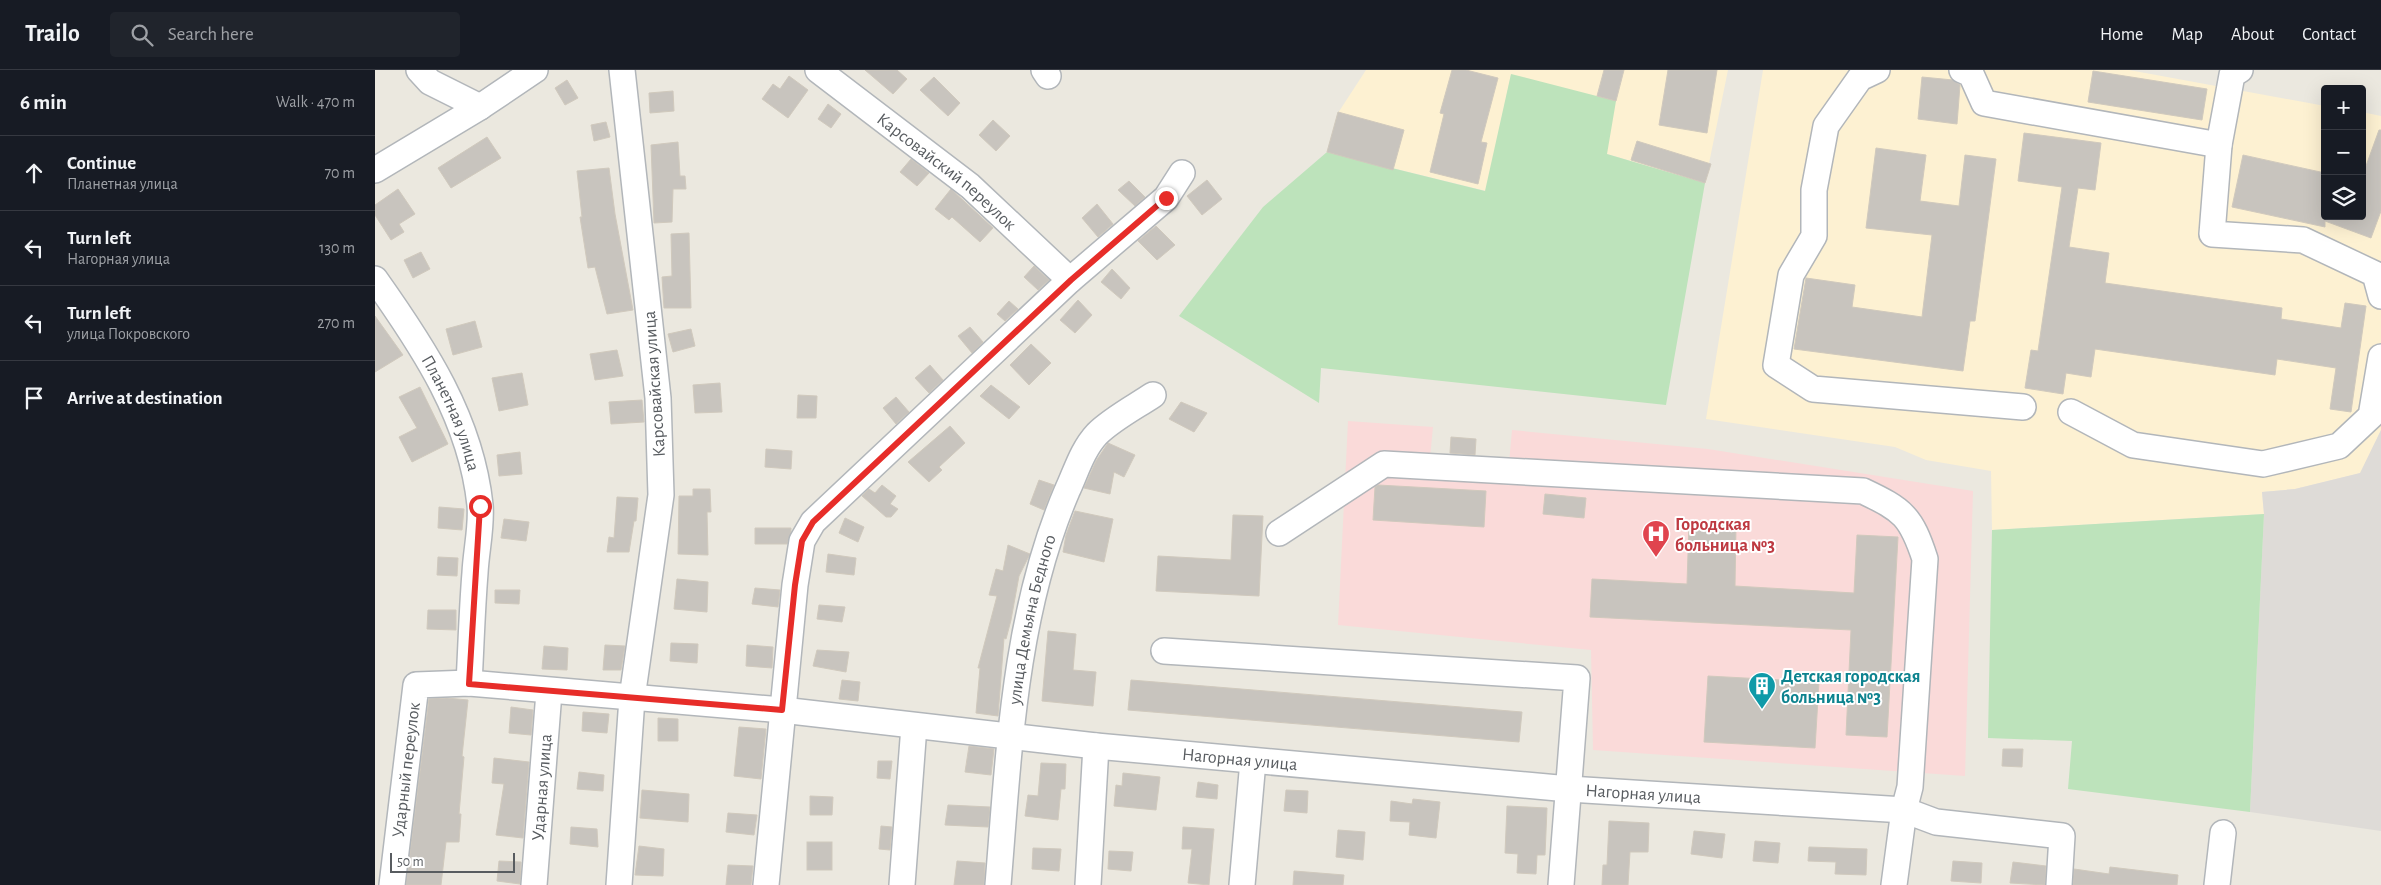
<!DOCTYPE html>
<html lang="en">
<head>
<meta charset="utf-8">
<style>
  body { margin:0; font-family:"Alegreya Sans",sans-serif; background:#20242c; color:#f1f3f6 }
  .controls { position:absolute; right:15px; top:15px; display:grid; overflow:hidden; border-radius:5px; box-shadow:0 5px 20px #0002 }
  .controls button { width:45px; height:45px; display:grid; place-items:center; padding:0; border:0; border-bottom:1px solid #363941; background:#171b24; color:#f1f3f6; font:25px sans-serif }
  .scale { position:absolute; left:15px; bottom:12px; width:125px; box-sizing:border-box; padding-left:5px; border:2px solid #585c60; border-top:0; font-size:14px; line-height:18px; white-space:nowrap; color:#585c60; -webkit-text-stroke:4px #fff; paint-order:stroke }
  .stop { position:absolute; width:15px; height:15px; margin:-11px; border:4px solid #e72d29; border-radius:50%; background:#fff }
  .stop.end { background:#e72d29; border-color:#fff; box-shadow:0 1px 5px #0008 }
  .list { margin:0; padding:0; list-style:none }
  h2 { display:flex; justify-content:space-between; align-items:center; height:65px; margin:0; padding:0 20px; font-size:21px }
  h2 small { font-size:16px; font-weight:400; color:#9ea1a6 }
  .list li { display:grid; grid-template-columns:32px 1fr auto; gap:15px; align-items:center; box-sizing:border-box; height:75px; padding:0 20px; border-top:1px solid #363941 }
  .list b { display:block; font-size:19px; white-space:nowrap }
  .list p { margin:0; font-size:16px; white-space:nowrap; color:#9ea1a6 }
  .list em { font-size:16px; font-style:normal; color:#9ea1a6 }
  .icon { flex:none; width:28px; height:28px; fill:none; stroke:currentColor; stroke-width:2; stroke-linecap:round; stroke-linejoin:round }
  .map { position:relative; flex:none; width:2006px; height:815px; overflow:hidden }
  header { display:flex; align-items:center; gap:30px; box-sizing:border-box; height:70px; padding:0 25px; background:#171b24; border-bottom:1px solid #363941 }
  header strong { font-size:24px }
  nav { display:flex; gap:28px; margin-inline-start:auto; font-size:18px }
  .search { width:350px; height:45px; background:#20242c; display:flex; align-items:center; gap:12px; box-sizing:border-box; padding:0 18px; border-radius:5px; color:#9ea1a6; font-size:19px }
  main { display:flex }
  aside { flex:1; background:#171b24 }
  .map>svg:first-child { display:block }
</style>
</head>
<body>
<header>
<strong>Trailo</strong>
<div class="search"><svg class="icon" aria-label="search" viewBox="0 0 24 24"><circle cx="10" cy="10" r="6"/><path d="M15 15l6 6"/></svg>Search here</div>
<nav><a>Home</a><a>Map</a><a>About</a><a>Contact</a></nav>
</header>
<main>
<aside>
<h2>6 min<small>Walk · 470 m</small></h2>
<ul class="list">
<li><svg class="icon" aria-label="ahead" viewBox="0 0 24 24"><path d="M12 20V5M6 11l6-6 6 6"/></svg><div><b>Continue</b><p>Планетная улица</p></div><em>70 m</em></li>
<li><svg class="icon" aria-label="left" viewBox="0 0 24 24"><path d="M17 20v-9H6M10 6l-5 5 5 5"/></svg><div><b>Turn left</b><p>Нагорная улица</p></div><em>130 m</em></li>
<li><svg class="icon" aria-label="left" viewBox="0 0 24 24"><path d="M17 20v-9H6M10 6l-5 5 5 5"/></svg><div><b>Turn left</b><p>улица Покровского</p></div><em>270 m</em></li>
<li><svg class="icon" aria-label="arrive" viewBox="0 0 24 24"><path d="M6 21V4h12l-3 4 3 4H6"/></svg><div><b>Arrive at destination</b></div></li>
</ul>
</aside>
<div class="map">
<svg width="2006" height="815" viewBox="0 0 2006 815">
  <rect width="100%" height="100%" fill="#ebe8df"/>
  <g fill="#fdf1d2">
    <path d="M991 0H1353L1330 113 1232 84 1136 5 1111 121 952 82 963 43Z"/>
    <path d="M1388 0H1754L1950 36V146H1987V42L2006 46V360L1986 403 1920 419 1887 422 1889 444 1617 460 1616 401 1551 390 1520 377 1331 349Z"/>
  </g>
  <path fill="#dedbd7" d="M2006 360V761L1875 742 1889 444 1887 422 1920 419 1985 403Z"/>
  <path fill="#fadad9" d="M973 351 1058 357 1055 388 1134 393 1137 360 1333 379 1598 421 1590 706 1218 680 1216 580 963 555Z"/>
  <g fill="#bde3bb">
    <path d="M1136 4 1241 31 1232 84 1330 113 1291 335 946 298 944 333 804 246 888 137 952 82 1110 121Z"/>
    <path d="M1889 444 1875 742 1693 719 1697 671 1613 668 1617 460Z"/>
  </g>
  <g fill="#c8c4be" stroke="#d0c9bd">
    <path d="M490 0H522L532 9 518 24Z"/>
    <path d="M1077 0H1091L1123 8 1106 72 1112 73 1103 114 1055 102 1069 44 1065 43Z"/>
    <path d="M1229 0H1249L1241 31 1222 26Z"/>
    <path d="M1293 0H1342L1332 63 1284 55Z"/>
    <path d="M1718 1 1832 19 1827 50 1713 32Z"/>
    <path d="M414 6 433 20 413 48 387 29 398 14 405 19Z"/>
    <path d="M559 7 585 33 573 46 545 20Z"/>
    <path d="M1547 7 1578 10 1585 15 1582 54 1543 49Z"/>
    <path d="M192 10 203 28 190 35 180 18Z"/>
    <path d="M298 21 299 41 275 43 274 23Z"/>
    <path d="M453 34 466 44 456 58 443 49Z"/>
    <path d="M963 42 1029 60 1018 100 952 82Z"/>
    <path d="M618 50 635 66 621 81 604 65Z"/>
    <path d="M231 52 235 67 219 71 216 55Z"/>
    <path d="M2004 60H2006V141L1996 168 1950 151V157L1857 137 1868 85 1950 103V146H1987V107Z"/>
    <path d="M1649 63 1726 73 1720 120 1703 118 1694 177 1734 183 1730 213 1907 238 1906 249 1966 258 1970 233 1991 236 1976 342 1955 339 1961 298 1902 289 1900 305 1720 279 1716 307 1691 303 1688 324 1650 318 1656 280 1663 281 1687 117 1643 111Z"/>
    <path d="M112 67 126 88 76 118 63 98Z"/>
    <path d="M1262 71 1336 94 1330 113 1256 90Z"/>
    <path d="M303 72 305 106H310L311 119H298L297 152 279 153 276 75Z"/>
    <path d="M1501 78 1551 85 1545 131 1584 136 1590 85 1621 89 1600 251H1595L1588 301 1419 279 1431 208 1480 215 1477 237 1547 247 1557 165 1491 158Z"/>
    <path d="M536 89 554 103 542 116 525 102Z"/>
    <path d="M234 98 240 144 258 240 232 244 220 197 213 198 205 147H207L202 101Z"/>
    <path d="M832 110 847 129 827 145 812 126Z"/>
    <path d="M754 111 770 127 760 136 743 120Z"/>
    <path d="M23 119 40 144 24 154 29 162 16 170 0 145V135Z"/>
    <path d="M576 119 618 158 605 172 577 147 574 150 560 139Z"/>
    <path d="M722 134 738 154 723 167 707 148Z"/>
    <path d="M781 156 800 175 782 190 763 171Z"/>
    <path d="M314 163 316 238H289L287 207 297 206 296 164Z"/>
    <path d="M46 182 55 199 38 208 29 190Z"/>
    <path d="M659 196 674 210 663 220 649 207Z"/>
    <path d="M737 199 755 218 746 229 726 212Z"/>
    <path d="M703 230 717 245 700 263 685 250Z"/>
    <path d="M634 231 643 239 630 251 622 244Z"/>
    <path d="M0 246 28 285 0 302Z"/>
    <path d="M100 251 107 277 78 285 71 259Z"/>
    <path d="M595 257 608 272 597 283 583 266Z"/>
    <path d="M316 259 320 276 298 282 293 264Z"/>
    <path d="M656 274 676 293 654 315 635 295Z"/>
    <path d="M242 280 248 306 220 310 215 284Z"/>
    <path d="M555 295 568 310 554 323 540 308Z"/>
    <path d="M147 303 153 335 124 341 117 308Z"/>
    <path d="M345 313 347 342 320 343 318 315Z"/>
    <path d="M616 315 645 337 634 349 605 326Z"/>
    <path d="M45 317 73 374 37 392 24 367 42 358 24 327Z"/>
    <path d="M423 325 442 326 441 348H422Z"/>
    <path d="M521 327 534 342 521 354 508 338Z"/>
    <path d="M267 330 269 352 236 354 234 332Z"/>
    <path d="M806 332 832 343 819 362 794 349Z"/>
    <path d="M575 356 590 373 564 397 567 400 554 412 533 392Z"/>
    <path d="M1076 367 1101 369 1100 385 1075 383Z"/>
    <path d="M733 373 760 385 749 407 739 402 735 424 709 418 721 391Z"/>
    <path d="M391 379 417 381 416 399 390 397Z"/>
    <path d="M145 382 147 404 124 406 122 385Z"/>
    <path d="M664 410 679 415 669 440 655 434Z"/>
    <path d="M507 415 521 426 515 434 523 439 516 447H511L487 426 494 419 500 423Z"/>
    <path d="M1003 415 1111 421 1109 457 998 450 1000 417Z"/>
    <path d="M318 419H335L336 442H332L333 485 303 484 304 426H318Z"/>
    <path d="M1170 424 1211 428 1209 448 1168 444Z"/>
    <path d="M242 427 263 428 261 451H259L254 482H232L234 467 239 468Z"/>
    <path d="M64 437 89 439 87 460 63 458Z"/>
    <path d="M700 441 738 449 729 492 688 482 691 465Z"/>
    <path d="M858 445 888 446 884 526 781 521 783 486 856 490Z"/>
    <path d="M470 448 489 457 483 472 464 463Z"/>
    <path d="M129 449 154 452 151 471 126 468Z"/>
    <path d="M1314 453 1361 456 1360 516 1479 523 1482 465 1523 467 1512 667 1471 665 1476 560 1215 547 1217 509 1312 514Z"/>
    <path d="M380 458H416V462L412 474H380Z"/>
    <path d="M633 475 655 484 644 506 636 550 631 569 629 568 623 646 601 643 605 598H603L622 526 614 525 621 499 628 501Z"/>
    <path d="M453 484 481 488 479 505 451 502Z"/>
    <path d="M63 487 83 488 82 506 62 505Z"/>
    <path d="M302 509 333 512 332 542 299 539Z"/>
    <path d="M380 518 405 520 403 537 377 534Z"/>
    <path d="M120 520H145L144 534 120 533Z"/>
    <path d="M444 535 470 537 467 552 442 549Z"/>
    <path d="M53 540H81V560L52 559Z"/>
    <path d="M673 561 701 564 698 600 721 602 718 636 667 631Z"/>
    <path d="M296 573 323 574 322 593 295 591Z"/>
    <path d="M230 575 250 576 246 600H228Z"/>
    <path d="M372 575 398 577 397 598 371 596Z"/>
    <path d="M169 576 193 578 192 600 167 599Z"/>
    <path d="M442 580 474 582 471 602 438 596Z"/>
    <path d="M1333 606 1444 612 1440 678 1329 672Z"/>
    <path d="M467 610 485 612 483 631 464 629Z"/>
    <path d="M756 610 1147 642 1144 672 753 640Z"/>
    <path d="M72 628 93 630 87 686 89 687 84 744H86L84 772H71L66 815H31L54 629Z"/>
    <path d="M136 637 158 640 156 665 134 663Z"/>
    <path d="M208 642 234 644 232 663 207 661Z"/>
    <path d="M283 648 303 649V671H283Z"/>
    <path d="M364 657 391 659 386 709 359 706Z"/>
    <path d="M594 676 619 679 616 705 590 702Z"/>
    <path d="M1628 679H1648L1647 697 1627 696Z"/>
    <path d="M119 688 154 692 148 768 121 765 129 714 117 713Z"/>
    <path d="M503 691H517L515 709 502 708Z"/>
    <path d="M666 693 691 694 690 719H686L683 750 650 746 653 725 663 726Z"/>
    <path d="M204 702 229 705 228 721 202 719Z"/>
    <path d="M748 703 785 707 781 740 739 736 741 715 747 716Z"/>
    <path d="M823 712 843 715 842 729 821 727Z"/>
    <path d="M267 720 314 724 313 752 265 748Z"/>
    <path d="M911 720 933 721 932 743 909 741Z"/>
    <path d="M435 726 458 727 457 745H435Z"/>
    <path d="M1038 729 1065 732 1061 768 1034 765 1035 752 1015 751 1016 731 1037 734Z"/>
    <path d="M573 735 615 737 613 757 570 755Z"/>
    <path d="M1132 736 1172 738 1170 785H1162L1161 804 1142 803 1143 784 1130 783Z"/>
    <path d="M353 743 382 745 379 765 351 762Z"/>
    <path d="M1234 751 1274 753 1273 782H1255L1253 815H1227L1228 795H1232Z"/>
    <path d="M506 756 517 757 515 780 504 779Z"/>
    <path d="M196 757 222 759 223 777 195 774Z"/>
    <path d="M808 757 839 759 834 815 813 813 817 779H807Z"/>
    <path d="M963 760 990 762 988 790 961 787Z"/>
    <path d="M1319 761 1350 764 1347 788 1316 784Z"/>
    <path d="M1380 771 1405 773 1403 793 1378 791Z"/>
    <rect x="432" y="772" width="25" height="28"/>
    <path d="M264 776 289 779 288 806 260 805Z"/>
    <path d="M1434 777 1492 779 1491 805 1460 804 1461 792 1433 791Z"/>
    <path d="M658 778 686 779 684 801 657 799Z"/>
    <path d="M734 781 758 782 756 801 733 799Z"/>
    <path d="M124 791 146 792 145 814 122 811Z"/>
    <path d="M582 791 610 793 609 815H579Z"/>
    <path d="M1578 791 1607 793 1606 813 1576 811Z"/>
    <path d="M1638 792 1671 796 1670 815 1635 813Z"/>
    <path d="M353 795 378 796 376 815H351Z"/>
    <path d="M1735 797 1803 805 1802 815H1698L1699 799 1734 804Z"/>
    <path d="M919 801 969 805 968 815H918Z"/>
  </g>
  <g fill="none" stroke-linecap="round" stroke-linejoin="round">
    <defs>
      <g id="minor">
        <path d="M44 0 55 12 105 37"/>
        <path id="s1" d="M443 0 595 116 695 210"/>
        <path d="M669 0 673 6"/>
        <path d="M1502 0 1485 8 1451 56 1439 120V166L1416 205 1401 295 1438 319 1648 337"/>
        <path d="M1587 0 1596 4 1609 33 1844 75 1857 5 1865 0"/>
        <path d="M1844 75 1837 164 1928 170 2000 204 2006 226"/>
        <path d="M0 100 105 37 160 0"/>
        <path id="s2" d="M0 209C49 278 96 349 105 435 107 456 101 481 100 503 97 540 96 577 94 613"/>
        <path d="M1696 342 1758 375 1888 394 1964 376 1996 346 2006 287"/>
        <path d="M904 463 1009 394 1488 421C1528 440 1536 446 1550 489L1535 717 1529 740 1519 815"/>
        <path d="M789 581 1202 608 1186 815"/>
        <path id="s3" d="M17 815 41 615 94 613 407 640 721 676 1194 719 1529 740 1561 752 1687 766 1684 815"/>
        <path id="s4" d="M159 815 174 622"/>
        <path d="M244 815 257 628 286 425 283 328 247 0"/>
        <path d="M391 815 420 515 427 471 438 452 695 210 791 128 807 103"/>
        <path d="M527 815 539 656"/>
        <path id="s5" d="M623 815C634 682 639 545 692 421 701 402 707 380 722 364 737 349 760 337 778 325"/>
        <path d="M713 815 721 676"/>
        <path d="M867 815 878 691"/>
        <path d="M1842 815 1848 763"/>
      </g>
    </defs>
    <use href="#minor" stroke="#b2b6ba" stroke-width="28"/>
    <use href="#minor" stroke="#fff" stroke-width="25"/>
  </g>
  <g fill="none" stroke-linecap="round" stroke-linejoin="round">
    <path stroke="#e72d29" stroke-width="6" d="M105 436 94 614 407 640 420 515 427 471 438 452 696 210 791 128"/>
  </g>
  <defs>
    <symbol id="hospital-pin" viewBox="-11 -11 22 30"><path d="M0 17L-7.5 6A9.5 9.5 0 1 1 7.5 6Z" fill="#e0444e" stroke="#fff"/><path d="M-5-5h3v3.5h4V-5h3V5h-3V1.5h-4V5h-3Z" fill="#fff"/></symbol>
    <symbol id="building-pin" viewBox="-11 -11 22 30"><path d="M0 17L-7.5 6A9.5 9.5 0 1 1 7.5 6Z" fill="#0f9aa8" stroke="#fff"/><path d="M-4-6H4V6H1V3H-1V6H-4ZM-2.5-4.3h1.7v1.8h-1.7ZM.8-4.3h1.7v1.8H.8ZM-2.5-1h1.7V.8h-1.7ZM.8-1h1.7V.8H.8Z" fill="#fff"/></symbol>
  </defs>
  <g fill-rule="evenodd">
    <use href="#hospital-pin" x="1265" y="448" width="32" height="43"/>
    <use href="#building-pin" x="1371" y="600" width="32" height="43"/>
  </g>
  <g text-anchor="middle" stroke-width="4" stroke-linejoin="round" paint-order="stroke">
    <g font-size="18" fill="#585c60" stroke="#fff">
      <text dy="6" stroke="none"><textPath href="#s1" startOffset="164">Карсовайский переулок</textPath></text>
      <text transform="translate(279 314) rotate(-94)" y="6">Карсовайская улица</text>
      <text dy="6" stroke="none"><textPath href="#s2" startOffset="155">Планетная улица</textPath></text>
      <text dy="6" stroke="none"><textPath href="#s5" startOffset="268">улица Демьяна Бедного</textPath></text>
      <text dy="6" stroke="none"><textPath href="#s3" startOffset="1029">Нагорная улица</textPath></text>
      <text dy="6" stroke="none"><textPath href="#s3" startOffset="116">Ударный переулок</textPath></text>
      <text dy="6" stroke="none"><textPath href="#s4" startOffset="98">Ударная улица</textPath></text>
      <text dy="6" stroke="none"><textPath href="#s3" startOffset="1434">Нагорная улица</textPath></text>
    </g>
    <g font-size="18" font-weight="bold" fill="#be3a42" stroke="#fff" text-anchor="start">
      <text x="1300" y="460">Городская<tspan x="1300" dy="21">больница №3</tspan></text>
    </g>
    <g font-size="18" font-weight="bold" fill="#0d838f" stroke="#fff" text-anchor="start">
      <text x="1406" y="612">Детская городская<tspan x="1406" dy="21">больница №3</tspan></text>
    </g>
  </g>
</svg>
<div class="controls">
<button>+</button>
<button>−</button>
<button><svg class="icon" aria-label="layers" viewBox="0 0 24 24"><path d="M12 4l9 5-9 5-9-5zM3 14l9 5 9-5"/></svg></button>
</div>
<div class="scale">50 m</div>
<div class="stop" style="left:105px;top:436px"></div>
<div class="stop end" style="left:791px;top:128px"></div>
</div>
</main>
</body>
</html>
